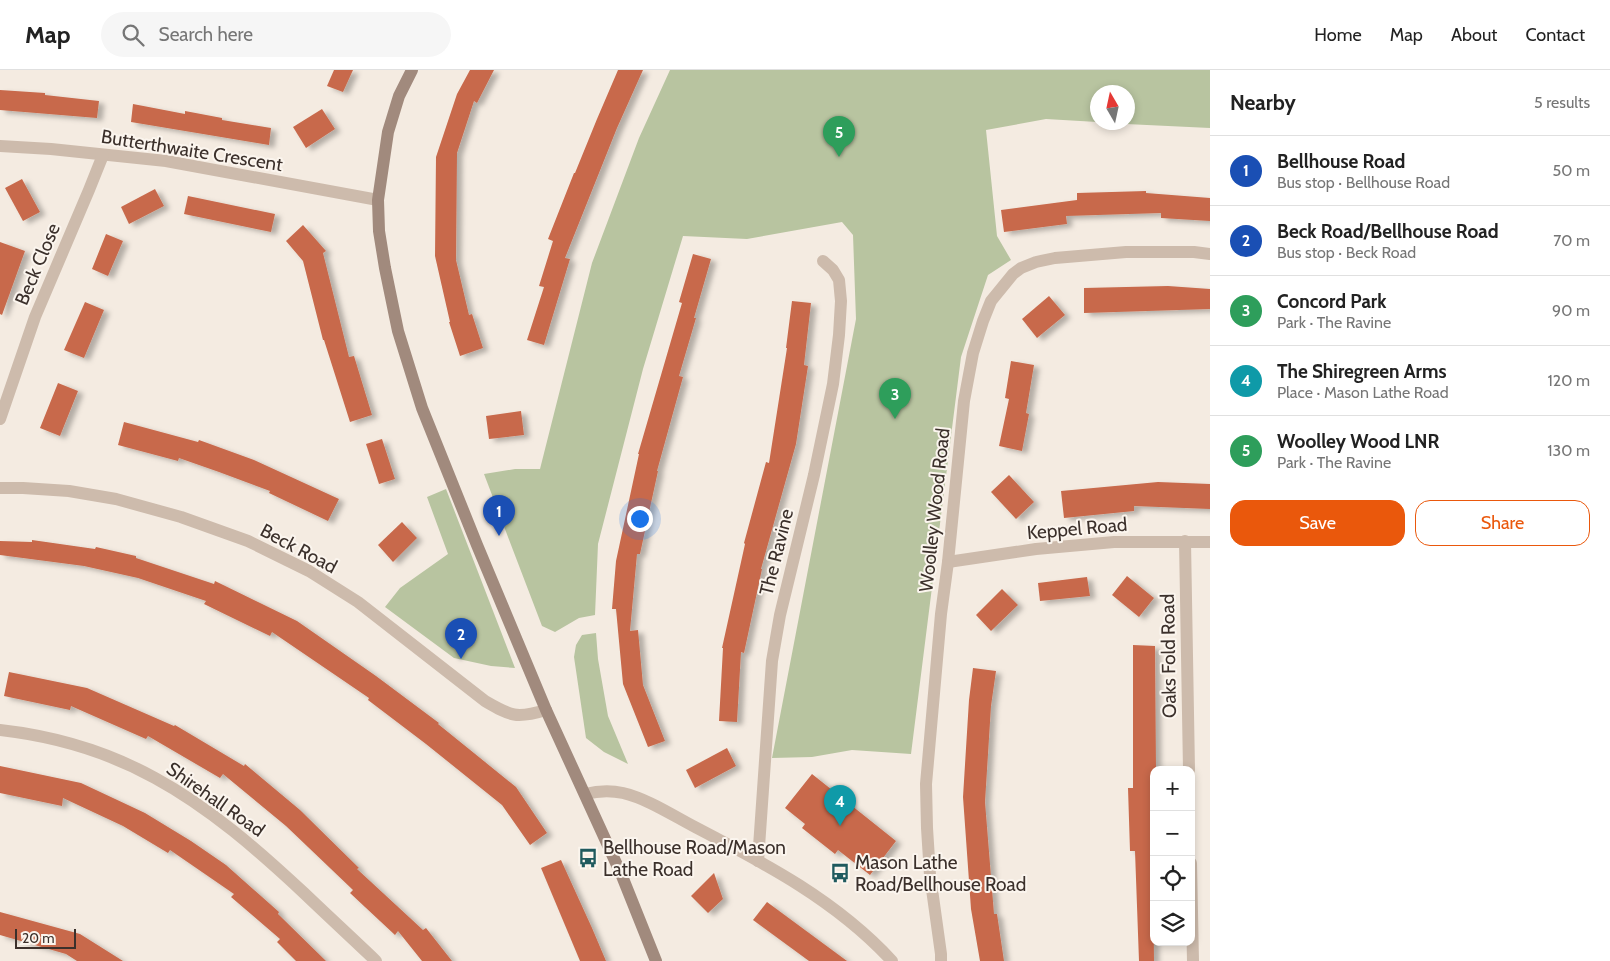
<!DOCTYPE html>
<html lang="en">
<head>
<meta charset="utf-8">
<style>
  body { margin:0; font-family:Cabin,sans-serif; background:#f6f6f6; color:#222 }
  .controls { position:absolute; right:15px; bottom:15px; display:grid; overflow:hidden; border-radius:10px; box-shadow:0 2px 8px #0003 }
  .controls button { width:45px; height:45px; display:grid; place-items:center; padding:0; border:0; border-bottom:1px solid #e0e0e0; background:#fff; color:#222; font:25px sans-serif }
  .compass { position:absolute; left:1090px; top:15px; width:45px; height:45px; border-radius:50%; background:#fff; box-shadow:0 2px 8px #0003; rotate:351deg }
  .scale { position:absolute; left:15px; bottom:12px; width:61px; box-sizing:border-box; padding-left:5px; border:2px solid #3b302b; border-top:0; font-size:14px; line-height:18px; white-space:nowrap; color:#3b302b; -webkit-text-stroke:4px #fbf5ee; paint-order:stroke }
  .you { position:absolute; left:639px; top:448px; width:18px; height:18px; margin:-12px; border:4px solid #fff; border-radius:50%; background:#1a73e8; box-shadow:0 0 0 8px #1a73e833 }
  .badge { display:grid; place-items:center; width:32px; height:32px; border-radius:50%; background:#ea580c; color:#fff; font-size:16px; font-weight:700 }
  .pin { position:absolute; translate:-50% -41px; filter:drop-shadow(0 1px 2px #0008) }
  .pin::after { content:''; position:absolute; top:26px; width:18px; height:15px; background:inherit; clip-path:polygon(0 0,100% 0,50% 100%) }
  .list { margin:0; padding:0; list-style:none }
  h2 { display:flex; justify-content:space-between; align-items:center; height:65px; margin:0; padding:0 20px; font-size:21px }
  h2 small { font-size:16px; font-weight:400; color:#767676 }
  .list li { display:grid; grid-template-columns:32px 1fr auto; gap:15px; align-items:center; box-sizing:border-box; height:70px; padding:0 20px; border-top:1px solid #e0e0e0 }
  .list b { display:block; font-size:19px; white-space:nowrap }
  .list p { margin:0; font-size:16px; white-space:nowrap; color:#767676 }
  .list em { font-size:16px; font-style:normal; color:#767676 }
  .actions { display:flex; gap:10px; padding:15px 20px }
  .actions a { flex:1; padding:11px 0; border:1px solid #ea580c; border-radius:15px; text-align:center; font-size:18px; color:#ea580c }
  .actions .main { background:#ea580c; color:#fff }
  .icon { flex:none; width:28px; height:28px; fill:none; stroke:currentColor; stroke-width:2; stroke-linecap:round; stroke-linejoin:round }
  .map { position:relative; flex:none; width:1210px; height:891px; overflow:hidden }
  header { display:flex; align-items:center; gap:30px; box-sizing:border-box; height:70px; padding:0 25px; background:#fff; border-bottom:1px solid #e0e0e0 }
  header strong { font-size:24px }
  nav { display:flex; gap:28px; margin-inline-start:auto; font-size:18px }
  .search { width:350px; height:45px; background:#f6f6f6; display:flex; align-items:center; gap:12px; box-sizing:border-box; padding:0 18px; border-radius:28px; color:#767676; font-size:19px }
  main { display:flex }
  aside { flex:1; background:#fff }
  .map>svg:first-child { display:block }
</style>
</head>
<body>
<header>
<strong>Map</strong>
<div class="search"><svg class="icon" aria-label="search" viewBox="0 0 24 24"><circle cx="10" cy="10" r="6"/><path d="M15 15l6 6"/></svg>Search here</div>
<nav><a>Home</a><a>Map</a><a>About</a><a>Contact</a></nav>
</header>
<main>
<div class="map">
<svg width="1210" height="891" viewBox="0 0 1210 891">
  <defs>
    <filter id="shadow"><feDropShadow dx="5.5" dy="3" stdDeviation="2.5" flood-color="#0004"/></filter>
  </defs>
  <rect width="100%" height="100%" fill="#f4ebe1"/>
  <g fill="#b8c4a0">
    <path d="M670 0H1210V58L1105 53 1128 52V22H1098L1097 52 1046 49 986 60 997 166 1011 190 988 205 961 287 911 684 852 680 812 687 772 688 856 249 853 165 842 152 747 169 683 166 643 299 598 474 595 545 579 548 555 562 542 556 484 404 515 399H540L592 193 639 68Z"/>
    <path d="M446 419 515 598 491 596 454 588 385 537 400 518 448 484 427 427Z"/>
    <path d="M596 563 598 589 608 646 628 694 604 682 586 668 574 587 576 575 582 565Z"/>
  </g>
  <g fill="#c8694b" filter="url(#shadow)">
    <path d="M334 0H353L343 22 327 16Z"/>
    <path d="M470 0H494L477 33 474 31 457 83 456 190 469 245 472 244 483 278 460 286 449 252H450L435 186 436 87 457 24Z"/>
    <path d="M618 0H643L617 58 565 188 570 189 544 275 527 270 544 217 539 216 553 171 548 169 574 103H575L597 49Z"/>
    <path d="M0 20 45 23V25L99 31 97 48 0 40Z"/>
    <path d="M133 34 185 44V41L222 48V50L271 58 269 75 131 52Z"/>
    <path d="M322 39 335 59 306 78 293 57Z"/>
    <path d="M22 109 40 142 23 151 5 118Z"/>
    <path d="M155 119 164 136 129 154 121 137Z"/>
    <path d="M1146 121V123L1210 128V151L1161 148V143L1066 146 1067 154 1004 162 1001 140 1077 130V123Z"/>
    <path d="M188 126 275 144 271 162 184 144Z"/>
    <path d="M303 155 326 181 323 183 349 287 354 286 372 345 350 352 324 270H323L303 191 286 171Z"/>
    <path d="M106 164 123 171 108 206 92 199Z"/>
    <path d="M0 172 25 181 2 245 0 244Z"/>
    <path d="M693 184 711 189 694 248H696L679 306 683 307 657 401H658L640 484H637L630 561 638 560 643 615 665 671 648 677 623 614 616 539H612L616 491 639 384H638L682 233 679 232Z"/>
    <path d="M1168 216 1210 219V239L1084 243V218Z"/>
    <path d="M1049 226 1065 245 1037 268 1022 249Z"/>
    <path d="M792 231 811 233 804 295 808 296 796 374 761 499H762L744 583 741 582 737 652 719 651 723 578H722L745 474 744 473 766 392 769 393 787 278H786Z"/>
    <path d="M85 232 104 240 84 288 64 280Z"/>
    <path d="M1011 291 1034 295 1026 343 1029 344 1022 381 999 376 1009 329 1005 328Z"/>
    <path d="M58 313 78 321 60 366 40 358Z"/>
    <path d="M521 341 524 365 489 369 486 346Z"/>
    <path d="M124 352 198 372 199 370 254 390 339 429 328 451 269 423 270 421 219 402 179 388 178 391 118 375Z"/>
    <path d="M382 369 395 409 379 414 366 374Z"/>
    <path d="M1009 405 1034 432 1016 449 991 422Z"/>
    <path d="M1158 412 1210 414V439L1134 436V441L1064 448 1061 421Z"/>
    <path d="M402 452 417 468 393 492 378 475Z"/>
    <path d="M32 470 95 479 96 477 136 486V488L214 514 215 511 297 551 376 606 439 653 438 654 516 717 547 763 530 775 502 735 426 674 368 630 369 628 272 562 270 566 204 534 206 531 138 508 84 496 0 485V471L32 472Z"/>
    <path d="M1127 506 1154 528 1139 547 1112 525Z"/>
    <path d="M1087 507 1090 526 1040 531 1038 513Z"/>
    <path d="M1002 519 1018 535 991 561 976 545Z"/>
    <path d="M1133 575 1155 576 1156 700 1152 701 1154 891H1139L1135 781H1130L1128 718H1133Z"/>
    <path d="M973 598 996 601 991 636 985 732 994 844H997L1004 891H980L971 839 963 727 969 630Z"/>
    <path d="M9 602 87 618 174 656 175 655 244 696 245 694 300 740 359 798 357 799 423 860 426 858 452 891H422L398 861 395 865 350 823 353 820 286 756 223 704 220 708 148 666 146 669 71 636 70 640 4 626Z"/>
    <path d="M727 678 736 696 695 718 686 700Z"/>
    <path d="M0 696 81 713 145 743 191 771 226 795 279 842 278 844 326 891H296L277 872 280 869 231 827 234 824 170 780 168 783 123 756 63 728 62 736 0 723Z"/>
    <path d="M812 704 896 771 870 805 838 780 835 784 802 758 805 754 785 738Z"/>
    <path d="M561 790 592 858 606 891H580L541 798Z"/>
    <path d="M714 803 723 829 708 843 691 826Z"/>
    <path d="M767 832 847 891H809L753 850Z"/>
    <path d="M0 842 80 864 123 891H77L66 884 0 865Z"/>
  </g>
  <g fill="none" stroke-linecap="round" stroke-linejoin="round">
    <g stroke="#cdbbac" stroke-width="12">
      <path d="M0 76 51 79 166 91 378 130"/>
      <path d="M0 349 35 247 89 120 103 85"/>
      <path d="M0 418H23L69 421 116 429 181 447 248 471 309 501 358 532 485 631C511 646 516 649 546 640"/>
      <path d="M1185 471 1189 700"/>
      <path d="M948 492 1036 479 1114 472H1210"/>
      <path d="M0 660C53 666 108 682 155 708 210 738 258 780 304 823 328 846 352 868 376 891"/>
      <path d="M585 724C597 721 610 720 623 723 648 729 672 745 695 757 766 794 837 831 892 891"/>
      <path d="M758 791 772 591 780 545 814 405 833 314 839 265 841 231 839 210 833 200 823 191"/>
      <path d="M1191 793 1193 891"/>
      <path d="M941 891V884L930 805 927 758 926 714 941 544 948 492 964 331 973 283 983 251 991 231 1013 204 1021 198 1036 192 1055 188 1126 182H1194L1210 184"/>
    </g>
    <path stroke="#a18a7d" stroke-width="12" d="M412 0 399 26 388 62 378 130 379 161 385 198 398 261 422 338 477 475 546 640 622 806 656 891"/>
  </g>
  <defs>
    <symbol id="bus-bare" viewBox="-9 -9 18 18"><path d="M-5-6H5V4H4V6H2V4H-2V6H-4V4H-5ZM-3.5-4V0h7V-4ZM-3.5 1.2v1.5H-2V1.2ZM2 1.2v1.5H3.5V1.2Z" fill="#1f5a5e" stroke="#fbf5ee" stroke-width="2.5" paint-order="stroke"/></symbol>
  </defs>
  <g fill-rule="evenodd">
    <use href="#bus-bare" x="574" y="774" width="28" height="28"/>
    <use href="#bus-bare" x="826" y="789" width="28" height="28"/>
  </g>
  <g text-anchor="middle" stroke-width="4" stroke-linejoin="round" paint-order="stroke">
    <g font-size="19" fill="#3b302b" stroke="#fbf5ee">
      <text transform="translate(192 80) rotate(9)" y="7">Butterthwaite Crescent</text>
      <text transform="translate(37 194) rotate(-67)" y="7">Beck Close</text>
      <text transform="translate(934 440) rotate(-84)" y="7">Woolley Wood Road</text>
      <text transform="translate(1077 458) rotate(-5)" y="7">Keppel Road</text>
      <text transform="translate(299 478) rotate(28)" y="7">Beck Road</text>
      <text transform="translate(776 482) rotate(-76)" y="7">The Ravine</text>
      <text transform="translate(1168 586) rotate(-91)" y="7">Oaks Fold Road</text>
      <text transform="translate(216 729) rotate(35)" y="7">Shirehall Road</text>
    </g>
    <g font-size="19" fill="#3b302b" stroke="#fbf5ee" text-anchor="start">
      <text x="603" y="784">Bellhouse Road/Mason<tspan x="603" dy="22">Lathe Road</tspan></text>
      <text x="855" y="799">Mason Lathe<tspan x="855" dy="22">Road/Bellhouse Road</tspan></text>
    </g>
  </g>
</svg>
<div class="controls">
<button>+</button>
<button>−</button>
<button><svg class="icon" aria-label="locate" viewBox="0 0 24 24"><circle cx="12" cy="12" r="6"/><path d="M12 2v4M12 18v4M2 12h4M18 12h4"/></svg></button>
<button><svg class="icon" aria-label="layers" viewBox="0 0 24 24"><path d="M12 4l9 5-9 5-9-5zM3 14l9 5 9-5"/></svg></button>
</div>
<svg class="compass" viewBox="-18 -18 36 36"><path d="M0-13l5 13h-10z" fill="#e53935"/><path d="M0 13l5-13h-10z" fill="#767676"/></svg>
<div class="scale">20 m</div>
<div class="you"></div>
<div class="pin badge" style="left:499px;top:466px;background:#1a4fb4">1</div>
<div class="pin badge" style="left:461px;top:589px;background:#1a4fb4">2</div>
<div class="pin badge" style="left:895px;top:349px;background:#2e9e5b">3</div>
<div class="pin badge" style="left:840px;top:756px;background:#0f9aa8">4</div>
<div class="pin badge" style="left:839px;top:87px;background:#2e9e5b">5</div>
</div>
<aside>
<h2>Nearby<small>5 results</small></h2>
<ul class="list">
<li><span class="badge" style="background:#1a4fb4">1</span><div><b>Bellhouse Road</b><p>Bus stop · Bellhouse Road</p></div><em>50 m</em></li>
<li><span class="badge" style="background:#1a4fb4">2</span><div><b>Beck Road/Bellhouse Road</b><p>Bus stop · Beck Road</p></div><em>70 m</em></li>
<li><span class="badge" style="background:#2e9e5b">3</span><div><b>Concord Park</b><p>Park · The Ravine</p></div><em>90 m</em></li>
<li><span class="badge" style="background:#0f9aa8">4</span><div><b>The Shiregreen Arms</b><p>Place · Mason Lathe Road</p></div><em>120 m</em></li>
<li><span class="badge" style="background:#2e9e5b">5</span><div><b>Woolley Wood LNR</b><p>Park · The Ravine</p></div><em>130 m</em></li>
</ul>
<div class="actions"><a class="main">Save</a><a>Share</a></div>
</aside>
</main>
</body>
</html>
